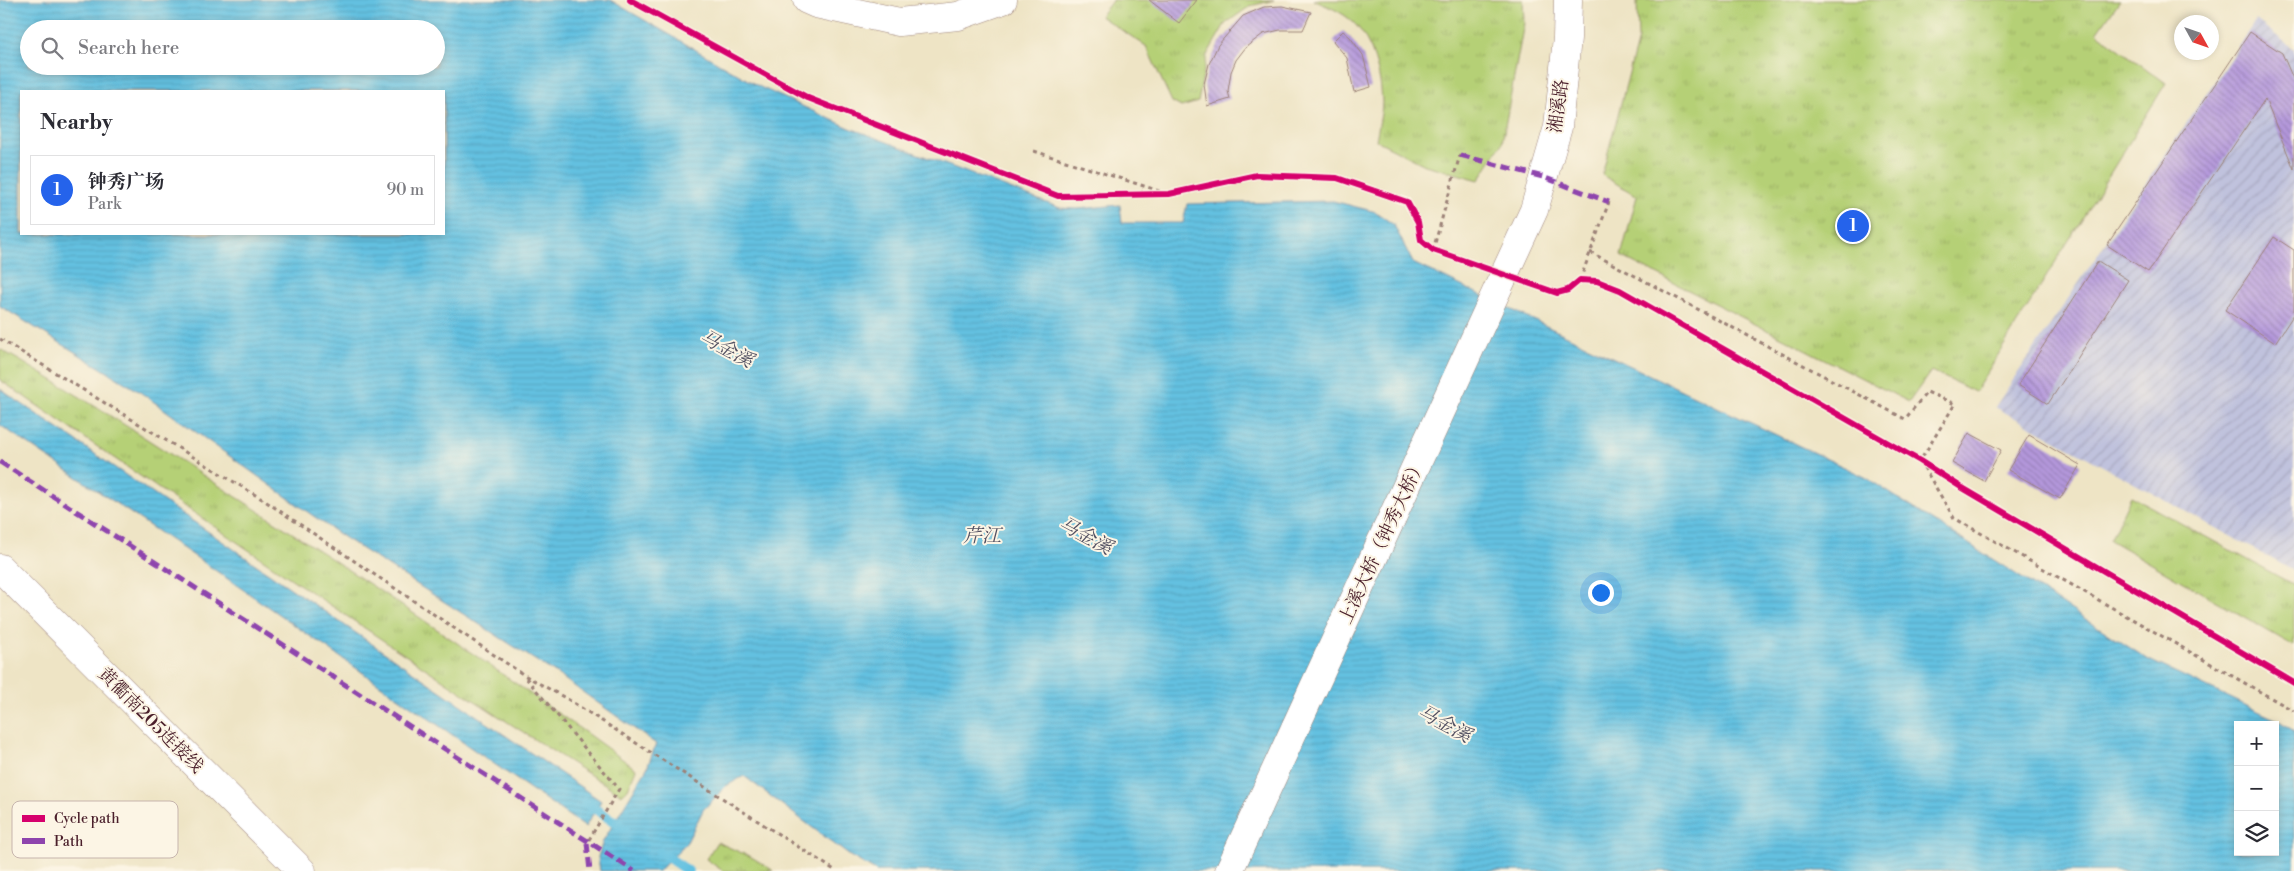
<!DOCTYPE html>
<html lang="en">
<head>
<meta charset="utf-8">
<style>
  body { margin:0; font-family:"Libre Bodoni","Noto Serif SC",serif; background:#f2f2f3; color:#2b2b33 }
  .controls { position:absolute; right:15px; bottom:15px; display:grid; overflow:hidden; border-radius:0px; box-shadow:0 2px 8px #0003 }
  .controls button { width:45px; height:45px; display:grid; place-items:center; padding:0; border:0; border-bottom:1px solid #e1e1e2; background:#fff; color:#2b2b33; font:25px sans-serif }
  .compass { position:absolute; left:2174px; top:15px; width:45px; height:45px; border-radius:50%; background:#fff; box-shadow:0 2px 8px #0003; rotate:130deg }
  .you { position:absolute; left:1600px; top:592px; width:18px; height:18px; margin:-12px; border:4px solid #fff; border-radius:50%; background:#1a73e8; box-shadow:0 0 0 8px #1a73e833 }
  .badge { display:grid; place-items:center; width:32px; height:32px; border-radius:50%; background:#2563eb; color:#fff; font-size:16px; font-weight:700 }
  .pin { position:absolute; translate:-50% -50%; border:2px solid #fff; box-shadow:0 1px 5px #0006 }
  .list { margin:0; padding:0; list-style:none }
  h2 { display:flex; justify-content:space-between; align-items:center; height:65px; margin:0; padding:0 20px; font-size:21px }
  h2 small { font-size:16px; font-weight:400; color:#7c7c81 }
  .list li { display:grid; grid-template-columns:32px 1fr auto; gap:15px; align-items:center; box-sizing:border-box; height:70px; margin:0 10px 10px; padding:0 10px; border:1px solid #e1e1e2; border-radius:0px }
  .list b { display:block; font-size:19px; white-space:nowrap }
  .list p { margin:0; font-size:16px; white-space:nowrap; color:#7c7c81 }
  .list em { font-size:16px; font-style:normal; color:#7c7c81 }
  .icon { flex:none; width:28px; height:28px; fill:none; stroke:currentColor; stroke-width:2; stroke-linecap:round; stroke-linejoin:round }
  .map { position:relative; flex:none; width:2294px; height:871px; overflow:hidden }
  .search { position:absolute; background:#fff; box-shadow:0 2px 8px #0003; left:20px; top:20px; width:425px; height:55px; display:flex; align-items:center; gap:12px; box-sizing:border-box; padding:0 18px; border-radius:28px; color:#7c7c81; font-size:19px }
  .panel { position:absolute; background:#fff; box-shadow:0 2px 8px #0003; left:20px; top:90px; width:425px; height:145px; border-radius:0px }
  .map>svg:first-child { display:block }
</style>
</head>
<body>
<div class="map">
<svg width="2294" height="871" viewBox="0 0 2294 871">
  <defs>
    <pattern id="industrial-furrows" width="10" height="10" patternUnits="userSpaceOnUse" patternTransform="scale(1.25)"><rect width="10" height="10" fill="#c0c2dd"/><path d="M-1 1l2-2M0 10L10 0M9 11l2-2" fill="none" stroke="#a6a6be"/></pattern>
    <pattern id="grass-tufts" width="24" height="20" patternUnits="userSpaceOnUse" patternTransform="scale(1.25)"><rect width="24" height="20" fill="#b5d076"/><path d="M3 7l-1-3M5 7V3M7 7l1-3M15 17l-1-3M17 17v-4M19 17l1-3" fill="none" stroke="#9db266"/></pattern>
    <pattern id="water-rules" width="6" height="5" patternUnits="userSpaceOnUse" patternTransform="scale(1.25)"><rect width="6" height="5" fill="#63c1e1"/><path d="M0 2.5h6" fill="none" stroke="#57a5c1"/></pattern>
    <pattern id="building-back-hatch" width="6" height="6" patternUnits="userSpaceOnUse" patternTransform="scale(1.25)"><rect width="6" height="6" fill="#b498dc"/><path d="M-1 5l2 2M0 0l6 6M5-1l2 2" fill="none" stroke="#947bb3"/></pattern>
  </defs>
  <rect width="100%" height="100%" fill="#fcf5e5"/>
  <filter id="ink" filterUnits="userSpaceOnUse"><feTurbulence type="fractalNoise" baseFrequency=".02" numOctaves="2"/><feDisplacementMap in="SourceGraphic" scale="10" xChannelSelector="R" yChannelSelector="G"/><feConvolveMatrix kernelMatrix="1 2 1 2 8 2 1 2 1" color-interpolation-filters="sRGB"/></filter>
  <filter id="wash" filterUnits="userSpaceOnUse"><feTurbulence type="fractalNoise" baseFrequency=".0096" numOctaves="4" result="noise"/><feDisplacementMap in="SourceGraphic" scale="20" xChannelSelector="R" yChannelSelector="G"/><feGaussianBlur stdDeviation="1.12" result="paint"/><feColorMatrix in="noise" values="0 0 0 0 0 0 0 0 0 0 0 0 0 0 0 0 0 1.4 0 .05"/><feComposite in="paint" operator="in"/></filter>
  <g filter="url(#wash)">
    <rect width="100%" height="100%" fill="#eee4c5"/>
    <path fill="url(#industrial-furrows)" d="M2256 20 2294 49V571L1995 407Z"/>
    <g fill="url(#grass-tufts)" stroke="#807850">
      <path d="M1113 0H1274L1250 6 1225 24 1207 55 1198 102 1181 107 1172 102 1146 46 1100 16Z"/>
      <path d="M1313 0H1523L1524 23 1502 143 1479 180 1425 165 1376 140C1378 128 1382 114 1382 102 1381 75 1373 42 1354 23 1343 12 1327 6 1313 0Z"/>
      <path d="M1637 0H2120L2097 33 2166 83 1975 392 1931 371 1909 402 1621 256 1637 196 1602 175 1638 39Z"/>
      <path d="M0 349C74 392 146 438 218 485 360 576 500 670 636 769L628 789 622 795C411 663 206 521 0 380Z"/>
      <path d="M2131 496 2294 585V646L2110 540Z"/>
      <path d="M717 842 753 858 774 871H723L706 859Z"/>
    </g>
    <g fill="url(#water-rules)" stroke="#567086" fill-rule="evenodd">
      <path d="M0 0H610L758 86 850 128 1060 208 1077 209 1120 205 1122 223H1183L1187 204 1333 201 1376 212 1394 225 1413 263 1865 477 2149 660 2279 721 2294 731V871H876L850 856 744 776 726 786 703 810 687 842 659 871H600L598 857 603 841 647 768 656 744 560 676 340 535 140 392 0 306ZM29 29H436V66H29ZM21 91H444V234H21ZM2238 725H2275V852H2238Z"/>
      <path d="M0 389 601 801 585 827 212 568 0 425Z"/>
    </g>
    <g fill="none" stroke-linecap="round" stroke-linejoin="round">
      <g stroke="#63c1e1" stroke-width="10">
        <path d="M585 802 625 829"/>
        <path d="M660 852 688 871"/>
      </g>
    </g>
    <g id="blocks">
      <g fill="url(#building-back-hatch)">
        <path d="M1149 0H1197L1179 23Z"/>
        <path d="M1282 6 1311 12 1303 30H1280L1263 34 1246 47 1236 60 1231 72 1228 91 1230 99 1207 106 1204 84 1209 64 1218 45 1243 16 1264 7Z"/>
        <path d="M1343 31 1350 37 1363 55 1371 87 1354 92 1347 58 1333 41Z"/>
        <path d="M2250 32 2282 53 2294 81V169L2265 99 2148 272 2107 245Z"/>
        <path d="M2274 237 2294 250V314L2275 343 2225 310Z"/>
        <path d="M2098 261 2128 280 2048 404 2018 385Z"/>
        <path d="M1969 433 2001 450 1984 481 1952 463Z"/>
        <path d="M2029 435 2080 465 2060 499 2008 470Z"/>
      </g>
    </g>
  </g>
  <g filter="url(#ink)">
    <use href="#blocks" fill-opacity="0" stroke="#9c8278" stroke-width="1"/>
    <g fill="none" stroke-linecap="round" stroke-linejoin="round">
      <defs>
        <g id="major">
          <path d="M807 0 816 4 899 22 958 16 1003 0"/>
          <path d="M0 568 302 871"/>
          <path d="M1229 871 1534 210 1558 127 1567 38 1568 0"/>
        </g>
      </defs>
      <use href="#major" stroke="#9c8278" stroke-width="29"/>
      <g stroke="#9c8278" stroke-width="3" stroke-dasharray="4 4" stroke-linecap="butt">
        <path d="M1034 151 1169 194"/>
        <path d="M1433 250 1460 155"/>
        <path d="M1590 252 1905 419 1927 392 1955 404 1920 461 1954 518 2294 711"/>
        <path d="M1580 280 1609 202"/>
        <path d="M0 339 262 499 524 675 569 700 836 871"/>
        <path d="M526 678 619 789 587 843"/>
      </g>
      <use href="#major" stroke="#fff" stroke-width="28"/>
      <g stroke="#8e44ad" stroke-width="5" stroke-dasharray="10 5" stroke-linecap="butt">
        <path d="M1460 155 1543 177 1609 202"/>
        <path d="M0 462 634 871"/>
        <path d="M587 843 590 871"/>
      </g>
      <defs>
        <path id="cycleway" d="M630 0 808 98 1058 196 1169 194 1257 175 1337 178 1407 202 1418 222 1421 240 1433 250 1557 293 1568 290 1580 280 1597 281 1620 290 1920 461 1961 487 2294 683"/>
      </defs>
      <use href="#cycleway" stroke="#fcf5e5" stroke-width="9"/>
      <use href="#cycleway" stroke="#d6006c" stroke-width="6"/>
    </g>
  </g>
  <g text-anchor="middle" stroke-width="4" stroke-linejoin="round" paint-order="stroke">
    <g font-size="18" fill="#4a1f2b" stroke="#fcf5e5">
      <text transform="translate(1558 106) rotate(-82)" y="6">湘溪路</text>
      <text transform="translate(1382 541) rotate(-65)" y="6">上溪大桥（钟秀大桥）</text>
      <text transform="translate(151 720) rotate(45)" y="6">黄衢南205连接线</text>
    </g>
    <g font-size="19" font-style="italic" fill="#525062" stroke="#fcf5e5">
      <text transform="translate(727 348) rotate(28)" y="7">马金溪</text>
      <text x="982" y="542">芹江</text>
      <text transform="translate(1086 535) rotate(28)" y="7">马金溪</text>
      <text transform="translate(1445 723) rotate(28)" y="7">马金溪</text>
    </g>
  </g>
  <rect x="12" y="801" width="166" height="57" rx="8" fill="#fcf5e5" stroke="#c7b5ad" stroke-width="1"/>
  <rect x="22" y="815" width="23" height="7" fill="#d6006c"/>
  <rect x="22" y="838" width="23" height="6" fill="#8e44ad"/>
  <g font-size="14" fill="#4a1f2b">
    <text x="54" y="823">Cycle path</text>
    <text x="54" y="846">Path</text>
  </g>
</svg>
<div class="controls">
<button>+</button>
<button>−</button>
<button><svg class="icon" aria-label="layers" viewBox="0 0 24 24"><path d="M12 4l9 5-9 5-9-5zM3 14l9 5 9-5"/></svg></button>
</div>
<svg class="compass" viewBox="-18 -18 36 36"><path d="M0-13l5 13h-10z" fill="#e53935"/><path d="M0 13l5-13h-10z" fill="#7c7c81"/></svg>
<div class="you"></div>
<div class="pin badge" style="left:1853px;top:226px">1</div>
<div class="search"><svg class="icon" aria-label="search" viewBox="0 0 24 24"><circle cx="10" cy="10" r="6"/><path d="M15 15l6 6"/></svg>Search here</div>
<section class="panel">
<h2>Nearby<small></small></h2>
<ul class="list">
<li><span class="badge">1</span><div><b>钟秀广场</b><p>Park</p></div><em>90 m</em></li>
</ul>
</section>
</div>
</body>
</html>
